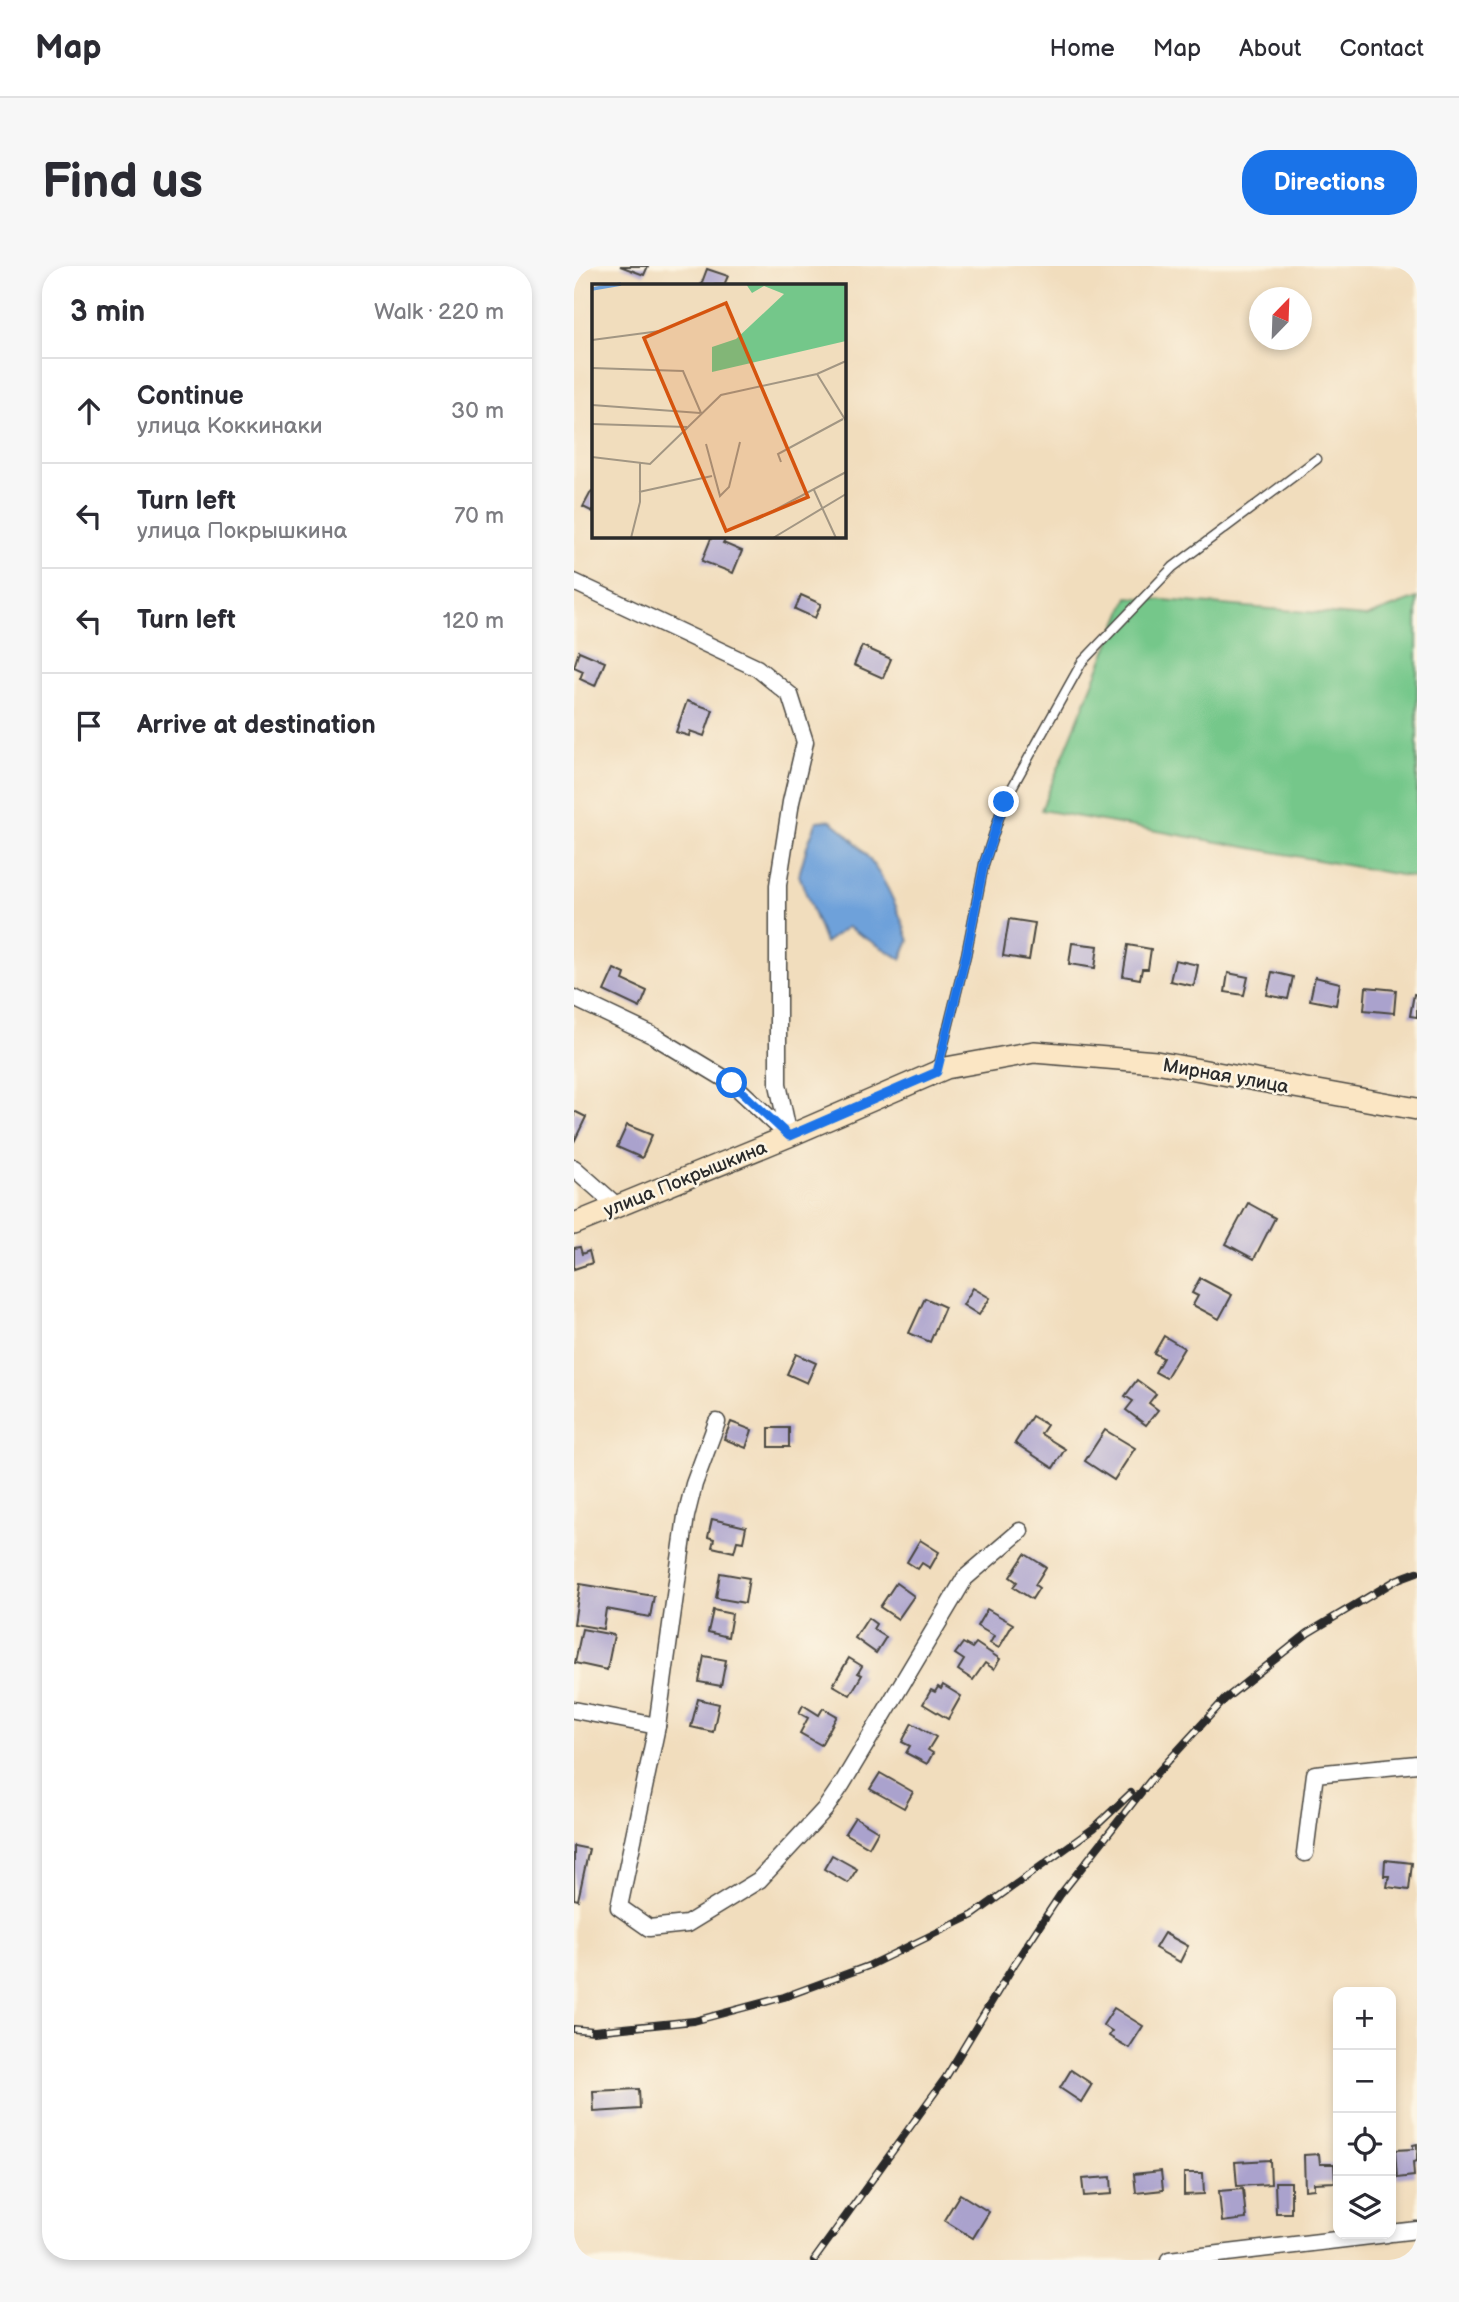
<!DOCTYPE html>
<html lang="en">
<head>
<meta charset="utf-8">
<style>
  body { margin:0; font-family:"Balsamiq Sans",sans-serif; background:#f7f7f7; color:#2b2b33 }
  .controls { position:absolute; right:21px; bottom:21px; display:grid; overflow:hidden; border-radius:14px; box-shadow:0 4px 10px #0003 }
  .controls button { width:63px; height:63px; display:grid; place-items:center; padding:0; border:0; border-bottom:2px solid #e1e1e2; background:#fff; color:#2b2b33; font:35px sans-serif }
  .compass { position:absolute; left:675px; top:21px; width:63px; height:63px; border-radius:50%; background:#fff; box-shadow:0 4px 10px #0003; rotate:23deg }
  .stop { position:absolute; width:21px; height:21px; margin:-16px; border:5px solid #1a73e8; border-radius:50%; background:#fff }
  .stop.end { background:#1a73e8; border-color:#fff; box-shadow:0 2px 7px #0008 }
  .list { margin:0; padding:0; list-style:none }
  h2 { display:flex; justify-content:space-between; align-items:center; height:91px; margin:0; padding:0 28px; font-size:30px }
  h2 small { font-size:23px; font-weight:400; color:#7c7c81 }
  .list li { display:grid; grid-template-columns:46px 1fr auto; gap:21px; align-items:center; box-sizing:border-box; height:105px; padding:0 28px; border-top:2px solid #e1e1e2 }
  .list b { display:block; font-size:26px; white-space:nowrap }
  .list p { margin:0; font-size:23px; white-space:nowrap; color:#7c7c81 }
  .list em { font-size:23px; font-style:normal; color:#7c7c81 }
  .icon { flex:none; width:38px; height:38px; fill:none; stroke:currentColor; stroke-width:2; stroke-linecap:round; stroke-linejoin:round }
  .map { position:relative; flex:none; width:843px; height:1994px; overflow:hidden; border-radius:28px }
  header { display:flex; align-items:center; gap:42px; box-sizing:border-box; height:98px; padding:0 35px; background:#fff; border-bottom:2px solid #e1e1e2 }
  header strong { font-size:33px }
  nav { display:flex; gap:38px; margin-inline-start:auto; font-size:24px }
  .intro { display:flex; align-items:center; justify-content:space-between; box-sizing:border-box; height:168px; padding:0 42px }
  h1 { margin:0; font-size:49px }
  .button { padding:18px 32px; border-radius:28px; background:#1a73e8; color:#fff; font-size:24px; font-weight:700 }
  main { display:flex; gap:42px; padding:0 42px }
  aside { flex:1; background:#fff; border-radius:28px; box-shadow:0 4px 10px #0003 }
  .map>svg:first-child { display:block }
</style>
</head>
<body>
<header>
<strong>Map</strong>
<nav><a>Home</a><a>Map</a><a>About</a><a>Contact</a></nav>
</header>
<div class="intro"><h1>Find us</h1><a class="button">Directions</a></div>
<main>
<aside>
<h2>3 min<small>Walk · 220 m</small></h2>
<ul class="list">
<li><svg class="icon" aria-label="ahead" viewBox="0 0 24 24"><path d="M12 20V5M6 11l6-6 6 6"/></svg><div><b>Continue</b><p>улица Коккинаки</p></div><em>30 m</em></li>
<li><svg class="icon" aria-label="left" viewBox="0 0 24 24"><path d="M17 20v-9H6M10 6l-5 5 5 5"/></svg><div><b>Turn left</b><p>улица Покрышкина</p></div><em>70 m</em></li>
<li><svg class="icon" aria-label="left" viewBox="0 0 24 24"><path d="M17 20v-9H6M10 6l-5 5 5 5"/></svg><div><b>Turn left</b></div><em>120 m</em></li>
<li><svg class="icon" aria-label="arrive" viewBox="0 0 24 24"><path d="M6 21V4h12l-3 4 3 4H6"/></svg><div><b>Arrive at destination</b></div></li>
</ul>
</aside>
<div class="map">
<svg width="843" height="1994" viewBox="0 0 843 1994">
  <rect width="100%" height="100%" fill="#fcf5e5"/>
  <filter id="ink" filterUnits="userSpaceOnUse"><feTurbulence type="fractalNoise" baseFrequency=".0143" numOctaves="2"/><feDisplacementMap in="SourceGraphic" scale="14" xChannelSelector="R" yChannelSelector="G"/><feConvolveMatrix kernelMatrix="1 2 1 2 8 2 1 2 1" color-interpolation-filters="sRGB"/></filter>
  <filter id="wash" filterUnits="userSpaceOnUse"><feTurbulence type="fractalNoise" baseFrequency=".00686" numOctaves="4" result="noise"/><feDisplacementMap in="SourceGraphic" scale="28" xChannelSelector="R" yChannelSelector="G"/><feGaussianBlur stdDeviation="1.57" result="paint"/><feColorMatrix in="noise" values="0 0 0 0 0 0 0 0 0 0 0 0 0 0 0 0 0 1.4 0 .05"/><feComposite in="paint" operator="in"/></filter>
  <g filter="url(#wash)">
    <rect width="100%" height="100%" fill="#f1ddbd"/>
    <path fill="#74c78a" stroke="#50795a" stroke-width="2" d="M554 331 792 351 843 332V612L467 544Z"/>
    <path fill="#6ea1da" stroke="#4c6682" stroke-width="2" d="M256 554C298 585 319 626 335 675L327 693 273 661 251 677 225 609 233 580 243 555Z"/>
    <g id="blocks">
      <g fill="#aaa2cd">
        <path d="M46 0H74L70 9Z"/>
        <path d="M133 3 154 10 150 19H127Z"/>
        <path d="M17 226 19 227V246L9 241Z"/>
        <path d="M138 270H153L149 277 168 285 159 307 128 295Z"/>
        <path d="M227 329 247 338 241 352 221 343Z"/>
        <path d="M288 380 317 393 309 412 280 399Z"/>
        <path d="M5 385 31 396 21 420 6 413 9 405 0 401Z"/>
        <path d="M113 435 139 444 130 470 116 465 115 470 102 466Z"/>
        <path d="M435 653 461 657 455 694 429 690Z"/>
        <path d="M498 677 524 680 521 702 495 698Z"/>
        <path d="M554 679 577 683 574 703H568L566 713 549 710Z"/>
        <path d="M601 694 624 699 620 720 596 715Z"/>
        <path d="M40 703 51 708 49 714 73 725 66 742 30 725Z"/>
        <path d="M698 706 719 711 714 733 693 729Z"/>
        <path d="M654 707 674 711 670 729 651 726Z"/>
        <path d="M741 711 766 717 762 739 736 734Z"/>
        <path d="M792 721 822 724 820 747 790 744Z"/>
        <path d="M840 728 843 729V751L836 750Z"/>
        <path d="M0 845 12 851 0 876Z"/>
        <path d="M53 859 78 869 68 892 43 881Z"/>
        <path d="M674 937 701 952 680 993 652 978Z"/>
        <path d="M6 981 8 988 15 985 18 997 0 1003V982Z"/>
        <path d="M626 1012 658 1029 645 1053 619 1039 624 1030 618 1027Z"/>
        <path d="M399 1022 416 1032 405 1049 389 1039Z"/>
        <path d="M351 1032 371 1041 356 1076 335 1067Z"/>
        <path d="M590 1070 610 1082 592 1112 581 1106 589 1092 580 1087Z"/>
        <path d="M222 1088 242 1097 233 1117 213 1108Z"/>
        <path d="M563 1114 582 1128 575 1137 584 1144 572 1159 552 1144 559 1135 551 1130Z"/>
        <path d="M458 1150 473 1159 467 1168 491 1183 479 1202 441 1177Z"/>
        <path d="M157 1156 178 1164 172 1182 150 1173Z"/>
        <rect x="195" y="1162" width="20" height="19"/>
        <path d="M531 1164 561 1182 540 1214 511 1195Z"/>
        <path d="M138 1253 172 1261 169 1276 163 1275 160 1286 138 1281 140 1273 134 1271Z"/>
        <path d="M346 1274 365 1286 356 1302 348 1297 344 1303 333 1296Z"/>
        <path d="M451 1288 472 1301 461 1319 465 1322 458 1333 439 1321 443 1316 436 1311Z"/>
        <path d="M146 1307 175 1312 171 1337 142 1332Z"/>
        <path d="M322 1317 340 1330 324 1353 306 1341Z"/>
        <path d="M6 1318 80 1330 76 1351 32 1343 29 1363 0 1358Z"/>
        <path d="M413 1343 439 1358 425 1382 416 1377 420 1370 403 1360Z"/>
        <path d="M139 1344 158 1348 154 1371 134 1366Z"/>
        <path d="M294 1352 302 1358 299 1363 312 1371 302 1387 281 1372Z"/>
        <path d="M8 1363 40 1369 33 1404 1 1397Z"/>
        <path d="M389 1377 398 1382 402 1377 426 1393 420 1403 411 1397 399 1414 384 1404 390 1394 381 1388Z"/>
        <path d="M130 1390 152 1394 147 1420 125 1416Z"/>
        <path d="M275 1392 288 1400 284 1407 288 1409 276 1429 259 1419Z"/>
        <path d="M369 1419 387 1430 374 1453 349 1438 357 1424 361 1426 364 1421 367 1423Z"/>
        <path d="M124 1433 145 1438 139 1466 117 1461Z"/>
        <path d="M229 1439 245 1449 249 1442 263 1450 247 1479 226 1467 234 1452 225 1447Z"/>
        <path d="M338 1457 362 1471 354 1484 359 1487 353 1498 332 1487 336 1480 328 1476Z"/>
        <path d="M306 1507 339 1526 330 1542 296 1523Z"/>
        <path d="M281 1551 304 1565 295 1581 271 1567Z"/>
        <path d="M0 1580 15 1583 4 1634 0 1633Z"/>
        <path d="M258 1589 283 1603 274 1617 250 1603Z"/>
        <path d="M811 1594 838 1597 835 1624 813 1621 815 1610H810Z"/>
        <path d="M590 1667 614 1680 606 1696 581 1682Z"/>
        <path d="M540 1742 569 1760 555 1782 535 1770 538 1765 529 1759Z"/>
        <path d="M497 1804 518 1818 507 1836 486 1822Z"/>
        <path d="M65 1823 66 1843 20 1846 19 1825Z"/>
        <path d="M843 1878V1895L839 1896 840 1910 823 1912 821 1884 839 1883V1879Z"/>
        <path d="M745 1888 746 1898H760L761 1916 740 1917V1923L731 1924 730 1889Z"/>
        <path d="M696 1894 697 1918 663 1920 661 1896Z"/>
        <path d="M587 1905 589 1924 562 1927 560 1908Z"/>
        <path d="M610 1907H629L630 1928 610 1929Z"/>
        <path d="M537 1911 538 1928 510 1930 508 1913Z"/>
        <path d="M701 1916H717V1947H702Z"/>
        <path d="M669 1923 672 1953 648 1956 645 1925Z"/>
        <path d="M386 1928 415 1946 399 1972 370 1954Z"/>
      </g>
    </g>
  </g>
  <g filter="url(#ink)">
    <use href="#blocks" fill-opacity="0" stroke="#494641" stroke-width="2"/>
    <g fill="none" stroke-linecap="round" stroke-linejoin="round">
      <defs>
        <path id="lane" d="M364 802 392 689 410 598 430 536 508 396 599 301 743 193"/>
        <g id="street">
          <path d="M0 316 183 402 216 429 231 476 217 536 204 619V818L215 870"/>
          <path d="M0 732 80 770 158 817 215 870"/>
          <path d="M0 902 43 940"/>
          <path d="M143 1156 120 1218 112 1250 83 1460 45 1641 75 1662 113 1658 185 1614 251 1543 268 1518 391 1312 446 1265"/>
          <path d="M0 1444 83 1460"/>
          <path d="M731 1587 741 1508 843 1498"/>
          <path d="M817 1967 843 1964"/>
          <path d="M595 1994 813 1968"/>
        </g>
        <path id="secondary" d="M0 958 215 870 372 802 460 786 582 796 843 843"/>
      </defs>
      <use href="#lane" stroke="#494641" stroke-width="11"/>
      <use href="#street" stroke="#494641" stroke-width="19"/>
      <use href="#secondary" stroke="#494641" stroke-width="24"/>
      <use href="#lane" stroke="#fff" stroke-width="8"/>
      <use href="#street" stroke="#fff" stroke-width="16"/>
      <use href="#secondary" stroke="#fbe6c4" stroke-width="21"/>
      <defs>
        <g id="rail">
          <path d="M0 1763 20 1765 120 1755 210 1731 294 1700 399 1649 520 1562 557 1527"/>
          <path d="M240 1994 372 1811 441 1697 486 1629 576 1515 651 1433 734 1367 824 1313 843 1306"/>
        </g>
      </defs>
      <use href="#rail" stroke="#2b2b2b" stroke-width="8"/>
      <use href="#rail" stroke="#fcf5e5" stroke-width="5" stroke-dasharray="16" stroke-linecap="butt"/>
    </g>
  </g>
  <g fill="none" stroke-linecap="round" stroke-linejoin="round" filter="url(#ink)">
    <path stroke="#1a73e8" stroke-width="9" d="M158 817 215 870 363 806 392 689 410 598 430 536"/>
  </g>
  <g text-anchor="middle" stroke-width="5" stroke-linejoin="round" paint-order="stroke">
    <g font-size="19" fill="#2b2b2b" stroke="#fcf5e5">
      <text transform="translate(652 809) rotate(10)" y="7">Мирная улица</text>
      <text transform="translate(111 912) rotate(-22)" y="7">улица Покрышкина</text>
    </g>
  </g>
  <g transform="translate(18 18)">
    <rect width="254" height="254" fill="#f1ddbd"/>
    <path d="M154 0H254V57L120 88V63L144 55 192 10 172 2 160 9Z" fill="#74c78a"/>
    <path fill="none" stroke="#6ea1da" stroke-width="3.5" d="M0 5 29 0"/>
    <path fill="none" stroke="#a29683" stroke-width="2" d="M0 56 68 47M0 84 91 87 109 129M225 90 254 137M0 121 108 129M0 140 95 143M114 160 128 212 137 203 148 158M0 173 58 180 129 111 225 90 254 77M189 178 186 170 251 135M222 206 244 254M47 208 120 192M164 236 254 188M39 254 48 218V179M181 254 254 210"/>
    <path fill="#d5540f" fill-opacity="0.15" stroke="#d5540f" stroke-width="3.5" d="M134 19 216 213 134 247 52 54Z"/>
    <rect width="254" height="254" fill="none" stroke="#2b2b2b" stroke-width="3.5"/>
  </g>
</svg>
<div class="controls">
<button>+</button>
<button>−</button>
<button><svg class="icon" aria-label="locate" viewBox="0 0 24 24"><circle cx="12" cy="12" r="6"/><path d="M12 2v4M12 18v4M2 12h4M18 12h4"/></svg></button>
<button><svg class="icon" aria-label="layers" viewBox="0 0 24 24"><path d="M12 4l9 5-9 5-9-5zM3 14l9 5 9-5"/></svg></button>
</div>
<svg class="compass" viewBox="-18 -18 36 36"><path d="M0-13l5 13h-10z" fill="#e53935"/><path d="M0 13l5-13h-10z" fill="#7c7c81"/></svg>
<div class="stop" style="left:158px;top:817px"></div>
<div class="stop end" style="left:430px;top:536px"></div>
</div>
</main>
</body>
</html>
